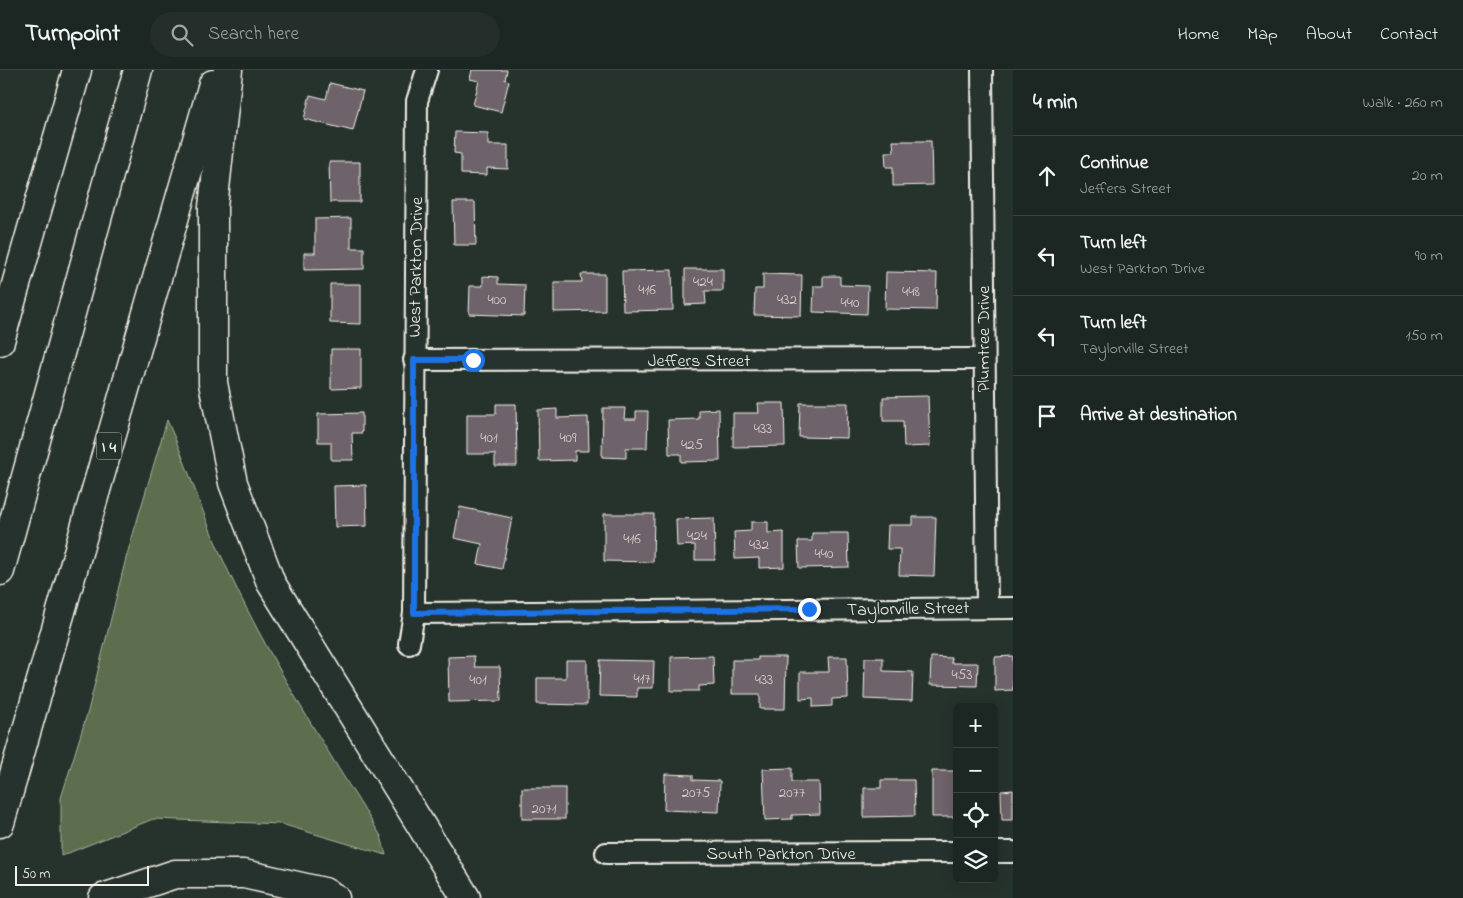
<!DOCTYPE html>
<html lang="en">
<head>
<meta charset="utf-8">
<style>
  body { margin:0; font-family:"Indie Flower",sans-serif; background:#252e2a; color:#f1f3f6 }
  .controls { position:absolute; right:15px; bottom:15px; display:grid; overflow:hidden; border-radius:8px; box-shadow:0 2px 12px #0003 }
  .controls button { width:45px; height:45px; display:grid; place-items:center; padding:0; border:0; border-bottom:1px solid #3a4340; background:#1c2622; color:#f1f3f6; font:25px sans-serif }
  .scale { position:absolute; left:15px; bottom:12px; width:134px; box-sizing:border-box; padding-left:5px; border:2px solid #f4f1e8; border-top:0; font-size:14px; line-height:18px; white-space:nowrap; color:#f4f1e8; -webkit-text-stroke:4px #26332d; paint-order:stroke }
  .stop { position:absolute; width:15px; height:15px; margin:-11px; border:4px solid #1a73e8; border-radius:50%; background:#fff }
  .stop.end { background:#1a73e8; border-color:#fff; box-shadow:0 1px 5px #0008 }
  .list { margin:0; padding:0; list-style:none }
  h2 { display:flex; justify-content:space-between; align-items:center; height:65px; margin:0; padding:0 20px; font-size:21px }
  h2 small { font-size:16px; font-weight:400; color:#a0a5a5 }
  .list li { display:grid; grid-template-columns:32px 1fr auto; gap:15px; align-items:center; box-sizing:border-box; height:80px; padding:0 20px; border-top:1px solid #3a4340 }
  .list b { display:block; font-size:19px; white-space:nowrap }
  .list p { margin:0; font-size:16px; white-space:nowrap; color:#a0a5a5 }
  .list em { font-size:16px; font-style:normal; color:#a0a5a5 }
  .icon { flex:none; width:28px; height:28px; fill:none; stroke:currentColor; stroke-width:2; stroke-linecap:round; stroke-linejoin:round }
  .map { position:relative; flex:none; width:1013px; height:828px; overflow:hidden }
  header { display:flex; align-items:center; gap:30px; box-sizing:border-box; height:70px; padding:0 25px; background:#1c2622; border-bottom:1px solid #3a4340 }
  header strong { font-size:24px }
  nav { display:flex; gap:28px; margin-inline-start:auto; font-size:18px }
  .search { width:350px; height:45px; background:#252e2a; display:flex; align-items:center; gap:12px; box-sizing:border-box; padding:0 18px; border-radius:28px; color:#a0a5a5; font-size:19px }
  main { display:flex }
  aside { flex:1; background:#1c2622 }
  .map>svg:first-child { display:block }
</style>
</head>
<body>
<header>
<strong>Turnpoint</strong>
<div class="search"><svg class="icon" aria-label="search" viewBox="0 0 24 24"><circle cx="10" cy="10" r="6"/><path d="M15 15l6 6"/></svg>Search here</div>
<nav><a>Home</a><a>Map</a><a>About</a><a>Contact</a></nav>
</header>
<main>
<div class="map">
<svg width="1013" height="828" viewBox="0 0 1013 828">
  <rect width="100%" height="100%" fill="#26332d"/>
  <filter id="ink" filterUnits="userSpaceOnUse"><feTurbulence type="fractalNoise" baseFrequency=".02" numOctaves="2"/><feDisplacementMap in="SourceGraphic" scale="10" xChannelSelector="R" yChannelSelector="G"/><feConvolveMatrix kernelMatrix="1 2 1 2 8 2 1 2 1" color-interpolation-filters="sRGB"/></filter>
  <g filter="url(#ink)">
    <path fill="#5d6e50" stroke="#a8b09c" d="M167 350C187 394 201 440 220 483 265 583 323 674 381 766L386 785 281 754 153 749 61 786V728L88 641 126 488Z"/>
    <g fill="#6e646a" stroke="#f4f1e8">
      <path d="M472 0H507L505 10 509 11 501 42 473 35 479 11 470 9Z"/>
      <path d="M330 13 363 21 353 61 304 49 310 25 326 29Z"/>
      <path d="M455 62 488 63V75H508V99L487 98V105L461 104V84L454 83Z"/>
      <path d="M893 71H931L932 115 893 116V97H886L885 82H894Z"/>
      <path d="M329 92H360V132H330Z"/>
      <path d="M453 132H475L476 175H454Z"/>
      <path d="M351 148V178H364V199L304 200V183H315V149Z"/>
      <path d="M685 199H723V221H705L706 234 685 235Z"/>
      <path d="M672 200 673 240 623 241 622 201Z"/>
      <path d="M886 202 937 203 936 240 885 239Z"/>
      <path d="M581 204H605V241L554 242V212H582Z"/>
      <path d="M763 204 802 205 801 246 754 245 755 219H763Z"/>
      <path d="M483 206 498 207V214L525 215 524 246 469 244 470 216H483Z"/>
      <path d="M823 206H840V215L868 216 867 244 813 242 814 216H823Z"/>
      <path d="M330 214H361V254L330 253Z"/>
      <path d="M331 279H361V318L331 319Z"/>
      <path d="M928 326 930 376 904 377 903 351H883V327Z"/>
      <path d="M758 333H784L785 376 733 377V343H759Z"/>
      <path d="M800 333H848L847 368 799 367Z"/>
      <path d="M496 334H516L517 396H495V384H467V344H496Z"/>
      <path d="M603 338H625L624 349H636V341H648L647 378H626V388L602 387Z"/>
      <path d="M557 339V348L588 347 589 381H575V390L539 391 538 340Z"/>
      <path d="M719 339 720 391 681 392V384H669L668 350 699 349V340Z"/>
      <path d="M362 343V363H352L353 390H331V372H318V344Z"/>
      <path d="M366 415 367 456 335 457 334 416Z"/>
      <path d="M460 437 512 448 502 499 478 494 482 474 454 468Z"/>
      <path d="M604 444H654L653 492 604 491Z"/>
      <path d="M913 447H936L934 506 899 505 900 479H887L888 455H913Z"/>
      <path d="M714 448 715 490H695V475L677 476 676 449Z"/>
      <path d="M751 452H768V463L784 462V497L759 498V488L735 489 734 462 751 461Z"/>
      <path d="M812 463H848L849 497 799 498 798 471H812Z"/>
      <path d="M474 586 475 597H500L501 631 449 632 448 587Z"/>
      <path d="M713 586 714 615 699 616V621H671V587Z"/>
      <path d="M1013 586V620L995 621V587Z"/>
      <path d="M758 587H786L785 639H760V624H732V590H758Z"/>
      <path d="M828 587H847L848 628 832 629V636L813 637V628L800 629V602H829Z"/>
      <path d="M931 587 952 588 951 593H978L977 616 930 615Z"/>
      <path d="M865 588H883V601L913 602 912 631 864 629Z"/>
      <path d="M566 590H587V635L537 634V608H566Z"/>
      <path d="M600 590 654 591 653 618H637V627L599 626Z"/>
      <path d="M792 698V712H819L820 744 792 745V749L765 750 763 699Z"/>
      <path d="M932 701H957L956 747H932Z"/>
      <path d="M665 704 693 705V710L720 711 719 742 664 740Z"/>
      <path d="M881 710H914L915 746 864 747V718H881Z"/>
      <rect x="522" y="718" width="43" height="31"/>
      <path d="M1013 720V750H1002L1001 721Z"/>
    </g>
    <g fill="none" stroke-linecap="round" stroke-linejoin="round">
      <defs>
        <g id="street">
          <path d="M982 0 987 538"/>
          <path d="M414 290 983 289"/>
          <path d="M414 543 1013 538"/>
          <path d="M409 574 414 543 417 31 427 0"/>
          <path d="M994 782H1013"/>
          <path d="M606 783 957 782"/>
        </g>
        <g id="highway">
          <path d="M228 0 213 137V313L233 413 271 513 466 828"/>
          <path d="M0 271 77 0"/>
          <path d="M0 501 138 0"/>
          <path d="M0 753 213 14"/>
          <path d="M103 828 175 804H244L324 822 335 828"/>
        </g>
      </defs>
      <use href="#street" stroke="#f4f1e8" stroke-width="24"/>
      <use href="#highway" stroke="#f4f1e8" stroke-width="31"/>
      <use href="#street" stroke="#26332d" stroke-width="20"/>
      <use href="#highway" stroke="#26332d" stroke-width="28"/>
    </g>
  </g>
  <g fill="none" stroke-linecap="round" stroke-linejoin="round" filter="url(#ink)">
    <path stroke="#1a73e8" stroke-width="6" d="M473 290H414V543L809 539"/>
  </g>
  <g text-anchor="middle" stroke-width="4" stroke-linejoin="round" paint-order="stroke">
    <g font-size="15" fill="#d2cec8">
      <text x="703" y="216">424</text>
      <text x="647" y="224">416</text>
      <text x="911" y="226">448</text>
      <text x="497" y="234">400</text>
      <text x="787" y="234">432</text>
      <text x="850" y="237">440</text>
      <text x="763" y="363">433</text>
      <text x="489" y="372">401</text>
      <text x="568" y="372">409</text>
      <text x="692" y="379">425</text>
      <text x="697" y="470">424</text>
      <text x="632" y="473">416</text>
      <text x="759" y="479">432</text>
      <text x="824" y="488">440</text>
      <text x="962" y="609">453</text>
      <text x="642" y="613">417</text>
      <text x="478" y="614">401</text>
      <text x="764" y="614">433</text>
      <text x="696" y="727">2075</text>
      <text x="792" y="727">2077</text>
      <text x="544" y="743">2071</text>
    </g>
    <rect fill="#26332d" stroke="#b6b8b0" stroke-width="1" x="96.5" y="362.5" width="25" height="27" rx="4"/>
    <g font-size="16" font-weight="bold" fill="#f4f1e8">
      <text x="109" y="382">I 4</text>
    </g>
    <g font-size="18" fill="#f4f1e8" stroke="#26332d">
      <text transform="translate(415 197) rotate(-89)" y="6">West Parkton Drive</text>
      <text transform="translate(983 269) rotate(-90)" y="6">Plumtree Drive</text>
      <text x="699" y="296">Jeffers Street</text>
      <text transform="translate(908 538) rotate(-1)" y="6">Taylorville Street</text>
      <text x="781" y="789">South Parkton Drive</text>
    </g>
  </g>
</svg>
<div class="controls">
<button>+</button>
<button>−</button>
<button><svg class="icon" aria-label="locate" viewBox="0 0 24 24"><circle cx="12" cy="12" r="6"/><path d="M12 2v4M12 18v4M2 12h4M18 12h4"/></svg></button>
<button><svg class="icon" aria-label="layers" viewBox="0 0 24 24"><path d="M12 4l9 5-9 5-9-5zM3 14l9 5 9-5"/></svg></button>
</div>
<div class="scale">50 m</div>
<div class="stop" style="left:473px;top:290px"></div>
<div class="stop end" style="left:809px;top:539px"></div>
</div>
<aside>
<h2>4 min<small>Walk · 260 m</small></h2>
<ul class="list">
<li><svg class="icon" aria-label="ahead" viewBox="0 0 24 24"><path d="M12 20V5M6 11l6-6 6 6"/></svg><div><b>Continue</b><p>Jeffers Street</p></div><em>20 m</em></li>
<li><svg class="icon" aria-label="left" viewBox="0 0 24 24"><path d="M17 20v-9H6M10 6l-5 5 5 5"/></svg><div><b>Turn left</b><p>West Parkton Drive</p></div><em>90 m</em></li>
<li><svg class="icon" aria-label="left" viewBox="0 0 24 24"><path d="M17 20v-9H6M10 6l-5 5 5 5"/></svg><div><b>Turn left</b><p>Taylorville Street</p></div><em>150 m</em></li>
<li><svg class="icon" aria-label="arrive" viewBox="0 0 24 24"><path d="M6 21V4h12l-3 4 3 4H6"/></svg><div><b>Arrive at destination</b></div></li>
</ul>
</aside>
</main>
</body>
</html>
